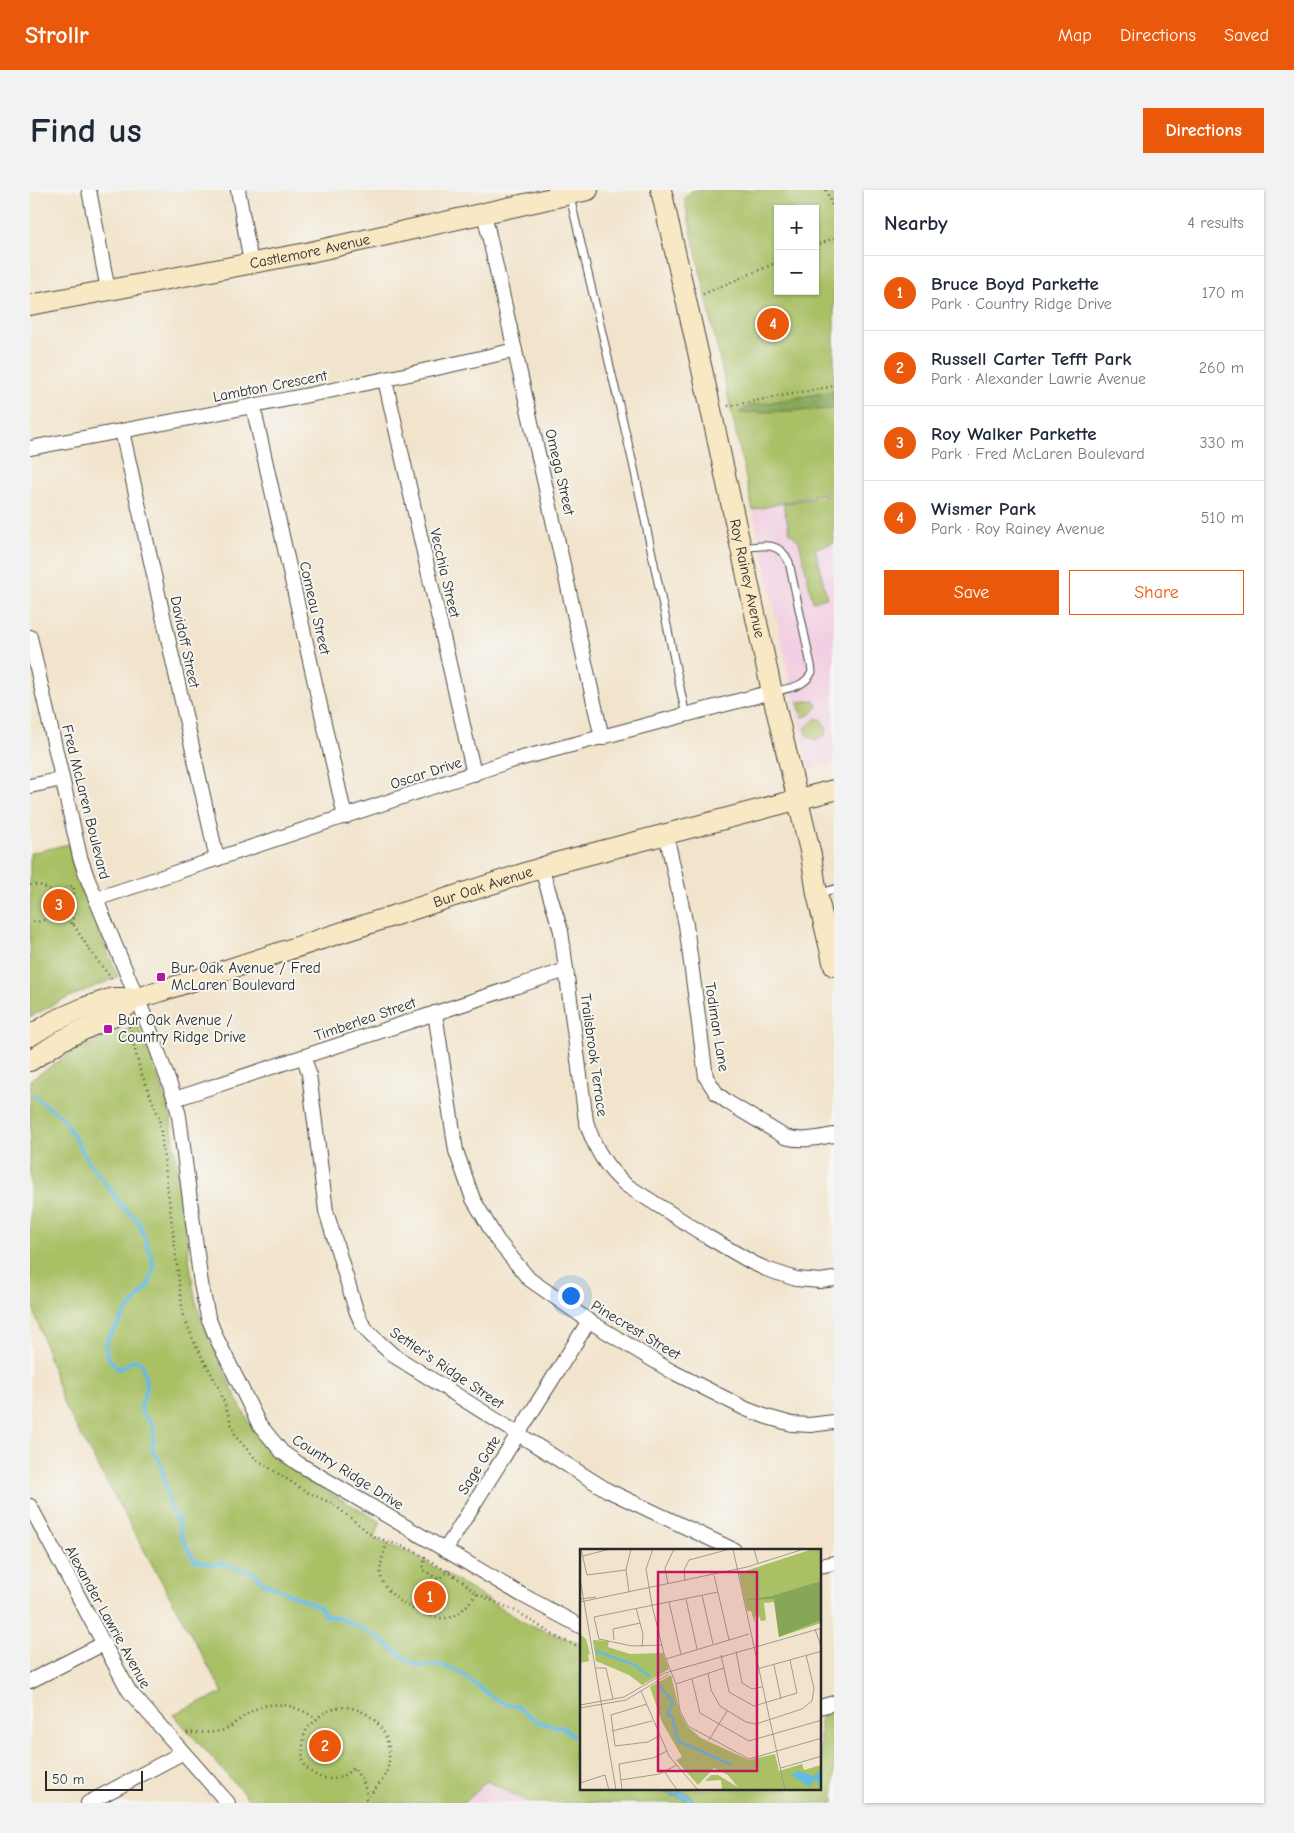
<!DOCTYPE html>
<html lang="en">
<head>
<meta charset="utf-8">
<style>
  body { margin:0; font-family:"Comic Neue",sans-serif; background:#f2f2f3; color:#1f2937 }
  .controls { position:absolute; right:15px; top:15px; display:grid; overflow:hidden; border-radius:0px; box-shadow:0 1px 4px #0004 }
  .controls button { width:45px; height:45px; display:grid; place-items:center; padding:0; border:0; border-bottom:1px solid #e0e1e3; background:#fff; color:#1f2937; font:25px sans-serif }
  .scale { position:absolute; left:15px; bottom:12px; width:98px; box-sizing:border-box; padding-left:5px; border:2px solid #2b2b2b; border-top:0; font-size:14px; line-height:18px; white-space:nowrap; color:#2b2b2b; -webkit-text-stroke:4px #f6f6f2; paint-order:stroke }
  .you { position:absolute; left:540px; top:1105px; width:18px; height:18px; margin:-12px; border:4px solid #fff; border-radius:50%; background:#1a73e8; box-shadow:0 0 0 8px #1a73e833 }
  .badge { display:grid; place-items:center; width:32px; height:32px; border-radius:50%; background:#ea580c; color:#fff; font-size:16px; font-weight:700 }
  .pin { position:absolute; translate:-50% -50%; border:2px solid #fff; box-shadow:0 1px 5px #0006 }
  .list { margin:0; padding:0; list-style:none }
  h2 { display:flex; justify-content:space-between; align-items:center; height:65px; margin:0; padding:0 20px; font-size:21px }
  h2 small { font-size:16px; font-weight:400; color:#747a83 }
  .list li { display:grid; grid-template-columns:32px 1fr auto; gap:15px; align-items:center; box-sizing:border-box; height:75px; padding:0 20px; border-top:1px solid #e0e1e3 }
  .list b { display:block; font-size:19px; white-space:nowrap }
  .list p { margin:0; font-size:16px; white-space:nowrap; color:#747a83 }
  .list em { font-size:16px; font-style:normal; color:#747a83 }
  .actions { display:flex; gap:10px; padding:15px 20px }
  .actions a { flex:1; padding:11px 0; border:1px solid #ea580c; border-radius:0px; text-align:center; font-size:18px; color:#ea580c }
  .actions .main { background:#ea580c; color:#fff }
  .map { position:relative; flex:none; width:804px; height:1613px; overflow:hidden; border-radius:0px }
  header { display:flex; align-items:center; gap:30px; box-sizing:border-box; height:70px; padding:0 25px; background:#ea580c; color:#fff }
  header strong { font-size:24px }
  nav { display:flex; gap:28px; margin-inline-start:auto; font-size:18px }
  .intro { display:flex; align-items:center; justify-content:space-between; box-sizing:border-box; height:120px; padding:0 30px }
  h1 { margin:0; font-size:35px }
  .button { padding:12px 22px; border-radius:0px; background:#ea580c; color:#fff; font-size:18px; font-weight:700 }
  main { display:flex; gap:30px; padding:0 30px }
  aside { flex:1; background:#fff; border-radius:0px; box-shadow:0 1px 4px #0004 }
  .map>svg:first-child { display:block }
</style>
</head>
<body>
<header>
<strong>Strollr</strong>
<nav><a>Map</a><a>Directions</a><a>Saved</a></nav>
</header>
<div class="intro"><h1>Find us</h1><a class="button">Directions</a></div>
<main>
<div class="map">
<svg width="804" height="1613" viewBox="0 0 804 1613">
  <rect width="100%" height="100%" fill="#f6f6f2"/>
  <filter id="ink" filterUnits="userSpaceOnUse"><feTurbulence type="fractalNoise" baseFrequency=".02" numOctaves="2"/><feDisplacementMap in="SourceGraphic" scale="10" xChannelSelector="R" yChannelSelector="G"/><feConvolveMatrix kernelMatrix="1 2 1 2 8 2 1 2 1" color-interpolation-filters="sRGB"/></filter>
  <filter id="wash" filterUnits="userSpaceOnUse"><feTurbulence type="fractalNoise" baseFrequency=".0096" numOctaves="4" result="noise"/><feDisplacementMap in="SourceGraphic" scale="20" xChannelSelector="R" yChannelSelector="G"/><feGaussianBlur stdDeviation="1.12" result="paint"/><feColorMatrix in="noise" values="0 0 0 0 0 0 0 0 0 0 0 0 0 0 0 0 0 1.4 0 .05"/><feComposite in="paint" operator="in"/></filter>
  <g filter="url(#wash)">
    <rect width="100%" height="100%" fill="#f2e4cc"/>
    <g fill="#f2cfe2">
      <path d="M804 301V572L779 579 723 320Z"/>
      <path d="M457 1591 500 1613H435Z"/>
    </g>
    <g fill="#a9c065" stroke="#6a7648" fill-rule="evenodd">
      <path d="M663 0H804V301L723 320 654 8ZM748 19H785V101H748Z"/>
      <path d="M804 304V353L785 358 797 408 783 412 769 351 760 343 753 314Z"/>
      <path d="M784 510 787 517 780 525 772 527 768 512Z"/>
      <path d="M786 528 792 530 797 539 794 547 784 550 776 545 775 538Z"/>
      <path d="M39 654 46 684 88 787 30 811 0 827V663Z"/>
      <path d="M108 835 138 914 141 930 163 1097C168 1127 180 1152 193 1179 202 1198 210 1217 220 1234 249 1281 306 1305 351 1332L344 1349 385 1365 495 1433 551 1454 552 1599H790V1525L804 1521V1613H500L457 1591 435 1613H222L143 1524 193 1503 34 1215 0 1108V890L47 859Z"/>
    </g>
    <path fill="#86a65a" stroke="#586842" d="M804 201V219L709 223 719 216Z"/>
    <path fill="#63bce0" stroke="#477486" d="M622 1599C632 1599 640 1603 649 1603V1600L658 1604 666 1613H660L657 1610Z"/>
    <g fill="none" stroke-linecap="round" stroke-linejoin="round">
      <path stroke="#63bce0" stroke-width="4" d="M4 906 32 927 59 972 94 1018 109 1032 124 1075 119 1095 97 1121 78 1148 75 1156 79 1169 89 1179 105 1170 112 1173C113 1181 117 1190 116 1198 115 1215 102 1217 122 1233L124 1243 122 1261 130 1271 140 1316 146 1330 149 1331 150 1343 164 1370 184 1375 189 1373 225 1383 232 1392 290 1417 294 1425 311 1429 344 1445 382 1473 390 1476 410 1475 426 1480 462 1507 475 1514 485 1515 508 1532 533 1538 546 1548 552 1549"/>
    </g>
  </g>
  <g filter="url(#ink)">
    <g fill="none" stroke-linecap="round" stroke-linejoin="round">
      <defs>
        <g id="lane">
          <path d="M540 7 604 278 656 526"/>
          <path d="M714 358C733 355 749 351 759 372L781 475 782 482C774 498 758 498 742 502"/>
          <path d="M788 704 804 699"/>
        </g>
        <g id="street">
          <path d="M59 0 78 100"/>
          <path d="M208 0 221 73"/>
          <path d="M454 23 572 548"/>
          <path d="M355 190 444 584"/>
          <path d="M223 216 315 627"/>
          <path d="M92 241 187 669"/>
          <path d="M0 258C162 228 325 198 485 160"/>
          <path d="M0 447 50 667 58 690 119 837 145 909 149 926 171 1094 178 1127 186 1147 229 1234 252 1262 269 1274 492 1405 552 1437"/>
          <path d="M0 596 32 589"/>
          <path d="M636 644 656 735 676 887 687 904 699 913 755 947C772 952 787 948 804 945"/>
          <path d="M511 677 531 741 556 931C564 957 575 977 596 995L678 1047 721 1072 736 1079 766 1089 790 1091 804 1089"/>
          <path d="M66 709 477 572 742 502"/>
          <path d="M405 823 426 961 443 1009 467 1050 499 1089 559 1131 641 1181 716 1219 737 1227 762 1234 780 1235 804 1232"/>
          <path d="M274 867 279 884 296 1021 326 1120 332 1134 341 1145 363 1165 577 1300 704 1360"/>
          <path d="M145 909 536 780"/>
          <path d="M0 1316 99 1501 198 1613"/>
          <path d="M415 1360 559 1131"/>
          <path d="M790 1376 804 1373"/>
          <path d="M0 1491 73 1454"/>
          <path d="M790 1517 804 1513"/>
          <path d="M58 1613 152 1563"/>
        </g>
        <g id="secondary">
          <path id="s1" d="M631 0 678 206 742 502 781 665 787 704 804 776"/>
          <path id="s2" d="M0 115 276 63 558 0"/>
          <path id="s3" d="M0 846 24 831 56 817 83 808H106L125 803 526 673 804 600"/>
          <path d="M0 871 32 850 89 823 106 808"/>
        </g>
      </defs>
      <use href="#lane" stroke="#494743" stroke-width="9"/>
      <use href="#street" stroke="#494743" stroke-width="16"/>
      <use href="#secondary" stroke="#494743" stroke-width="22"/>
      <g stroke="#494743" stroke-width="2.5" stroke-dasharray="1 4" stroke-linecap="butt">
        <path d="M796 0 803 18"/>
        <path d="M785 56 804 48"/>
        <path d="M673 104 748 72"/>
        <path d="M698 216 804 196"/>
        <path d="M0 695C34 691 30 738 0 731"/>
        <path d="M22 704 44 695"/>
        <path d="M21 725 43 734 59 759 83 791"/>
        <path d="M43 734 44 696"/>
        <path d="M99 836 110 880 129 927 153 1125 165 1154 189 1198 206 1247 226 1269 275 1301 303 1314 343 1346 385 1361 432 1391 447 1404 488 1422 528 1448 552 1458"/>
        <path d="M357 1353C354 1363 349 1376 351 1387 357 1409 396 1430 417 1428 430 1427 439 1412 447 1404"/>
        <path d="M395 1366 393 1380 408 1389 418 1382 421 1377"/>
        <path d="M157 1543C170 1542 184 1544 196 1539 205 1534 213 1526 222 1521 244 1508 267 1516 287 1529"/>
        <path d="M332 1613C340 1605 348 1597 354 1587 368 1560 353 1527 325 1519 313 1515 299 1518 289 1527 285 1531 279 1536 276 1541 273 1546 273 1554 273 1560 273 1563 272 1568 273 1571 277 1584 296 1592 308 1588 314 1586 319 1582 324 1578L333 1592 338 1607"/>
      </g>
      <use href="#lane" stroke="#fff" stroke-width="7"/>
      <use href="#street" stroke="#fff" stroke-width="14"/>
      <use href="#secondary" stroke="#f8e8c3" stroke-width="20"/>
    </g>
  </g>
  <g fill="#b5179e" stroke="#f6f6f2" stroke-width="2">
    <rect x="126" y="782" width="10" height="10" rx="2.5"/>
    <rect x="73" y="834" width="10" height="10" rx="2.5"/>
  </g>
  <g text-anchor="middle" stroke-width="4" stroke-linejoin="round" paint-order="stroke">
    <g font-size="15" fill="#2b2b2b" stroke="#f6f6f2">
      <text dy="5" stroke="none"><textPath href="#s2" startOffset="285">Castlemore Avenue</textPath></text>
      <text transform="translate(240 196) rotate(-11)" y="5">Lambton Crescent</text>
      <text transform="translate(530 282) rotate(77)" y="5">Omega Street</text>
      <text transform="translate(415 383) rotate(77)" y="5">Vecchia Street</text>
      <text dy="5" stroke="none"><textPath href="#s1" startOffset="398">Roy Rainey Avenue</textPath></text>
      <text transform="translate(285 418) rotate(77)" y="5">Comeau Street</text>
      <text transform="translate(155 452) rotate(78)" y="5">Davidoff Street</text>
      <text transform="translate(396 583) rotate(-18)" y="5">Oscar Drive</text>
      <text transform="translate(56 612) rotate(76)" y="5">Fred McLaren Boulevard</text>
      <text dy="5" stroke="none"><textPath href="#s3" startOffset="479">Bur Oak Avenue</textPath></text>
      <text transform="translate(335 829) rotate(-19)" y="5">Timberlea Street</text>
      <text transform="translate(687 837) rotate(81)" y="5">Todiman Lane</text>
      <text transform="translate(564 865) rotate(82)" y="5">Trailsbrook Terrace</text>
      <text transform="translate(606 1140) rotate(31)" y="5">Pinecrest Street</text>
      <text transform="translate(417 1178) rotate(34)" y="5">Settler's Ridge Street</text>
      <text transform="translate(449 1275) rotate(-58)" y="5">Sage Gate</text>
      <text transform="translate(318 1282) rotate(32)" y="5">Country Ridge Drive</text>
      <text transform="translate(78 1427) rotate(61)" y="5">Alexander Lawrie Avenue</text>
    </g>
    <g font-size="15" fill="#2b2b2b" stroke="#f6f6f2" text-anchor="start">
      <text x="141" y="783">Bur Oak Avenue / Fred<tspan x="141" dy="17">McLaren Boulevard</tspan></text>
      <text x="88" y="835">Bur Oak Avenue /<tspan x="88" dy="17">Country Ridge Drive</tspan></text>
    </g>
  </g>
  <g transform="translate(550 1359)">
    <rect width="241" height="241" fill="#f2e4cc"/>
    <path d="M233 0H241V74L199 88 194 53 184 54 186 71 181 72 178 66 175 67V74L171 62H167L159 24ZM0 85 6 90 10 105 5 107 8 106 9 112 0 114ZM13 91 29 92 28 98 50 105 83 104 89 120 62 136 49 126 16 112ZM91 126 100 164 107 177 121 189 169 211 195 205 199 222 222 215 224 221 241 216V241H142L141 231 125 232 131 226H138L158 238 148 226 134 219 118 236 96 211 102 208 82 173 70 138Z" fill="#a9c065"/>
    <path d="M241 32V71L199 88 194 50 165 51 192 47Z" fill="#86a65a"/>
    <path d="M241 221V238L235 230 229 238 211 226 218 222 234 227Z" fill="#63bce0"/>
    <path fill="none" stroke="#63bce0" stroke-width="2.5" d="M16 102 55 116 70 128M78 135 93 153 87 165 92 168 98 192 152 216"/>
    <path fill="none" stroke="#a29a8c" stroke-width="1" d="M1 0 7 26 46 21M73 0 66 20 72 56 84 105 96 135 100 162 108 177 169 210 242 189M153 0 205 241M174 0 178 15M3 7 30 0M134 26 149 91M0 29 36 241M105 32 104 21 109 11 150 0M88 35 85 19 94 0M49 43 46 21 51 0M122 46 133 95M0 50 16 48M106 50 117 100M0 53 167 18 224 0M89 53 101 105M56 59 63 85 62 98M235 80 242 100M34 91 33 80 60 74M82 96 52 97 19 90 14 68 138 43M156 102 162 134 172 140 182 138M141 106 149 143 174 157 217 144 210 111M86 110 169 85M194 116 201 150M15 119H26L33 150M177 120 242 102M128 124 131 141 140 157 166 173 176 175 222 160 232 152 234 139 226 106M112 130 120 164 169 192 242 171M96 135 144 119M61 142 89 207 118 241M67 155 31 166 35 197 68 193 79 187M0 156 44 148 85 124 242 79M0 159 46 151 89 125M32 182 72 172M129 191 147 162M201 219 242 207M84 222 97 241M41 231 79 225 97 216M0 234 25 226 29 241M42 241 39 215 73 209 87 202"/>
    <path fill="#c2185b" fill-opacity="0.15" stroke="#c2185b" stroke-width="2.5" d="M78 23H177V222H78Z"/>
    <rect width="241" height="241" fill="none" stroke="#2b2b2b" stroke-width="2.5"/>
  </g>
</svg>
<div class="controls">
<button>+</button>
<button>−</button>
</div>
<div class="scale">50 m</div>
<div class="you"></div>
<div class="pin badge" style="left:400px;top:1407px">1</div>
<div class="pin badge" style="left:295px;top:1556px">2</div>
<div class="pin badge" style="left:29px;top:715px">3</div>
<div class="pin badge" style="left:743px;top:134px">4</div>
</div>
<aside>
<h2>Nearby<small>4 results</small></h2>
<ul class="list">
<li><span class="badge">1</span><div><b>Bruce Boyd Parkette</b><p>Park · Country Ridge Drive</p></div><em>170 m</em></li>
<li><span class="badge">2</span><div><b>Russell Carter Tefft Park</b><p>Park · Alexander Lawrie Avenue</p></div><em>260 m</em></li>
<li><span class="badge">3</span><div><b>Roy Walker Parkette</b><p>Park · Fred McLaren Boulevard</p></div><em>330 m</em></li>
<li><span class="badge">4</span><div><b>Wismer Park</b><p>Park · Roy Rainey Avenue</p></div><em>510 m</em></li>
</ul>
<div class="actions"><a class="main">Save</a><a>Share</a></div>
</aside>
</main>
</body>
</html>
